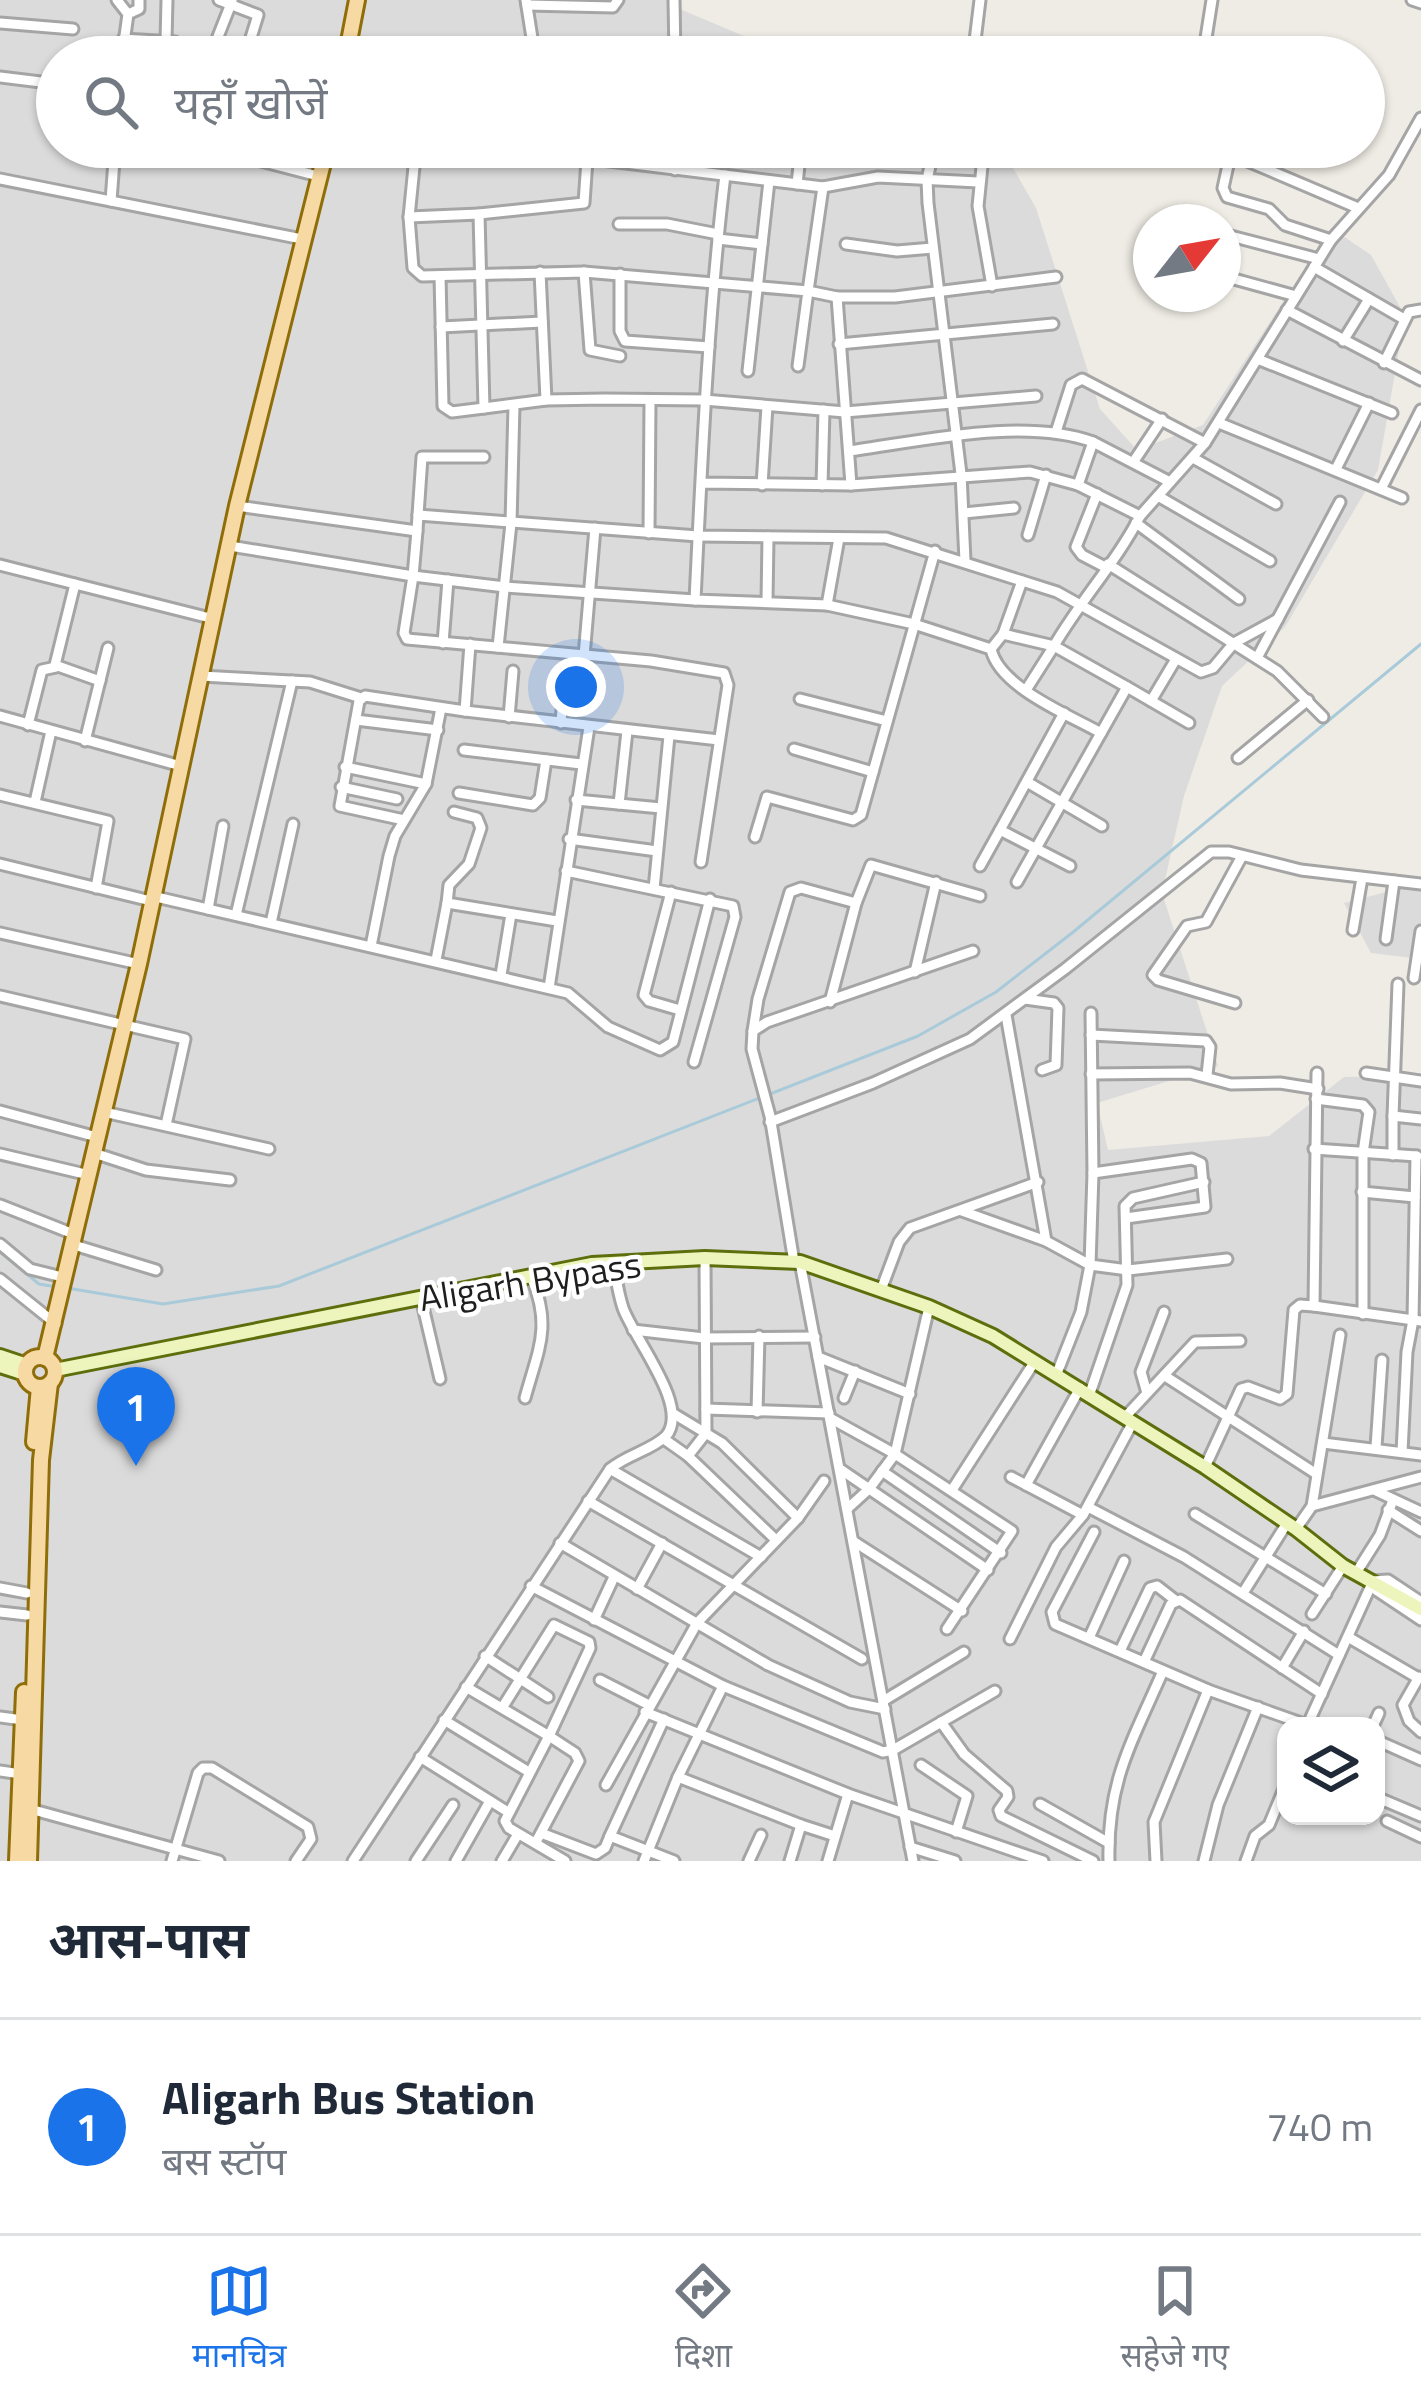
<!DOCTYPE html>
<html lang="hi">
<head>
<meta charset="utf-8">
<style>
  body { margin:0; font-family:"Titillium Web","Noto Sans Devanagari",sans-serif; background:#f6f6f7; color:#1f2937 }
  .controls { position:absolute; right:36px; bottom:36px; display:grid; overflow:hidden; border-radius:24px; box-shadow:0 3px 9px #0004 }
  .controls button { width:108px; height:108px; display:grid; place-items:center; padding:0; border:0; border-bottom:3px solid #e0e1e3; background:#fff; color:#1f2937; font:60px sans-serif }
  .compass { position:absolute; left:1133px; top:204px; width:108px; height:108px; border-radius:50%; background:#fff; box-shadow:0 3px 9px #0004; rotate:59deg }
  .you { position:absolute; left:576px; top:687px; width:42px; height:42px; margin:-30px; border:9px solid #fff; border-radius:50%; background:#1a73e8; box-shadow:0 0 0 18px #1a73e833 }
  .badge { display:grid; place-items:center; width:78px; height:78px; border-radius:50%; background:#1a73e8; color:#fff; font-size:39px; font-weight:700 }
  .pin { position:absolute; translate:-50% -99px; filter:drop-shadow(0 3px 6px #0008) }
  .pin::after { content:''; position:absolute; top:63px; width:42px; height:36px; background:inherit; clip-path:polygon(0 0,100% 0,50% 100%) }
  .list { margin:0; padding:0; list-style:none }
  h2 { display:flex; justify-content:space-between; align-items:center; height:156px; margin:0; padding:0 48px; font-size:51px }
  h2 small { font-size:39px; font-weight:400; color:#747a83 }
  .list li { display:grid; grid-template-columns:78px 1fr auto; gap:36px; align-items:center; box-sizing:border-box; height:216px; padding:0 48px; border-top:3px solid #e0e1e3 }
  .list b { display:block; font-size:45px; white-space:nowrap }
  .list p { margin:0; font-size:39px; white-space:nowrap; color:#747a83 }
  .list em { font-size:39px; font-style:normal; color:#747a83 }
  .icon { flex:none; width:66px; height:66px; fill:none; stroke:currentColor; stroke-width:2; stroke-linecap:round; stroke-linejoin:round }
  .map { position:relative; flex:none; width:1421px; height:1861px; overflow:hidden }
  .search { position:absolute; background:#fff; box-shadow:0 3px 9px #0004; left:36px; right:36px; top:36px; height:132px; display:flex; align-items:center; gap:30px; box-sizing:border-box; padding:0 42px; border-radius:66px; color:#747a83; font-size:45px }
  .sheet { height:372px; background:#fff }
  nav { display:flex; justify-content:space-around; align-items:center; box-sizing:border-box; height:168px; border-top:3px solid #e0e1e3; background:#fff; font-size:33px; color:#747a83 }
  nav a { display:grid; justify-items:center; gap:6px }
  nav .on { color:#1a73e8 }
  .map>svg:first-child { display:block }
</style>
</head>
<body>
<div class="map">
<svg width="1421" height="1861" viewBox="0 0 1421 1861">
  <rect width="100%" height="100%" fill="#efece5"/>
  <g fill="#dcdbdb" fill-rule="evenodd">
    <path d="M0 0H674L675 7 794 57H57V147H1001L1036 208 1100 409 1137 450 1203 425 1331 228 1371 255 1405 316 1378 470 1285 627 1222 686 1184 796 1162 893 1218 1066 1097 1103 1108 1150 1269 1136 1344 1077 1421 1076V1861H0ZM1286 1726H1376V1816H1286Z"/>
    <path d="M1421 883V959L1371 953 1344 903Z"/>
  </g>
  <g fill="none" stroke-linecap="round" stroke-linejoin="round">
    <g stroke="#a8cad9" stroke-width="3">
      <path d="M0 1252 39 1284 57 1287"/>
      <path d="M67 1288 163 1304 279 1286 918 1036 996 992 1072 933 1421 644"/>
    </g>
    <defs>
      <g id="minor">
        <path d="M117 0 128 14 122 57"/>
        <path d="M219 0 258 15 245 57"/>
        <path d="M526 0 535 57"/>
        <path d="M674 0 675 57"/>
        <path d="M1412 0 1421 3"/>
        <path d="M527 5 613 7 618 0"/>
        <path d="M128 14 139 9V0"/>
        <path d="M0 23 73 29"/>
        <path d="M123 39 175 42 180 57"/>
        <path d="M166 41 167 0"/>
        <path d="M210 57 232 1"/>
        <path d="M973 57 980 0"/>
        <path d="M1203 57 1212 0"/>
        <path d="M0 77 57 84"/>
        <path d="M207 147 318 176"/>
        <path d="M416 147 409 217 479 214 484 408 546 400 605 399 704 400 845 412 1036 396"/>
        <path d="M493 147 823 187 878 177 978 182"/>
        <path d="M934 147 927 180 928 203 961 474 965 561"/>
        <path d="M984 147 978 206 992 286"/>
        <path d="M1010 147H1011"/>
        <path d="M1232 147 1223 188 1227 197 1269 209 1285 225 1331 240"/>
        <path d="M1231 154 1358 208"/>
        <path d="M675 170 676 147"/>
        <path d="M0 179 302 239"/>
        <path d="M797 184 801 147"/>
        <path d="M823 187 808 291 837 297"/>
        <path d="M111 201 115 147"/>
        <path d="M479 214 584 203 587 160"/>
        <path d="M409 217 413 268 422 276 584 272 808 291 798 366"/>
        <path d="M619 224H667L718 234"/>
        <path d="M1223 234 1319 259"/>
        <path d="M718 239 762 244"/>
        <path d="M846 244 897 251 933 248"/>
        <path d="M1314 267 1404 319"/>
        <path d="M540 272 546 400"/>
        <path d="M584 272 590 350 620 356"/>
        <path d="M620 274V331L625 341 709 347"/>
        <path d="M440 276 443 406 452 412 484 408"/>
        <path d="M1223 276 1296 296"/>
        <path d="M1287 310 1421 380"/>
        <path d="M441 327 542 322"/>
        <path d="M1343 341 1369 299"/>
        <path d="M839 344 1053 324"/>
        <path d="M1260 360 1392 413"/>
        <path d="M1384 363 1409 312 1421 310"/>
        <path d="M748 371 769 181"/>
        <path d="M1219 423 1402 498"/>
        <path d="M1056 432 1071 385 1082 379 1205 443"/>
        <path d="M1093 442 1170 482"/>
        <path d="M849 451C922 441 1024 417 1093 442L1078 485"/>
        <path d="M1193 458 1276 504"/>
        <path d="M1134 461 1162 419"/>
        <path d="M1336 469 1369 403"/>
        <path d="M701 483 851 485 1030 472 1078 485 1140 516C1117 561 1080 601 1054 646L1003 634 991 649 914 624 827 605 695 600C702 458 708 316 725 175"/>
        <path d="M762 485 767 406"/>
        <path d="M822 485 824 410"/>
        <path d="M851 485 837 297H895L1056 277"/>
        <path d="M1381 489 1421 410"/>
        <path d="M1097 494 1076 547 1082 555 1105 567"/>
        <path d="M1158 496 1270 561"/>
        <path d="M237 506 417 531 418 515 698 536 886 538 1057 592 1201 672 1213 668 1234 643 1278 619"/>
        <path d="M964 513 1014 508"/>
        <path d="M418 515 422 457H484"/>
        <path d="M1140 516 1205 443 1331 240 1389 175 1421 118"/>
        <path d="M1136 523 1239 599"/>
        <path d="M649 533 650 400"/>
        <path d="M1028 535 1046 475"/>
        <path d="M230 546 413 576 417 531"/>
        <path d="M1108 564 1277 671 1323 717"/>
        <path d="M0 565 75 584"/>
        <path d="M695 600 505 587 413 576 404 633 407 639 651 661 724 673 728 685 701 862"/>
        <path d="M767 601 768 537"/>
        <path d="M827 605 839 538"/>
        <path d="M1003 634 1022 581"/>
        <path d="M443 643 448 580"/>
        <path d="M470 644 465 711 719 740"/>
        <path d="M498 647 511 523 514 405"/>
        <path d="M991 649C999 687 1069 715 1101 733"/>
        <path d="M584 656 595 528"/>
        <path d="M1257 658 1340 502"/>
        <path d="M201 676 310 682 361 698"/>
        <path d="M100 681 55 665 75 584 214 619"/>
        <path d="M1127 687 1189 723"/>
        <path d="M800 699 887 721"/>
        <path d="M1151 701 1176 659"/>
        <path d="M1064 713 1000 830 1070 866"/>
        <path d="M0 716 181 766"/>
        <path d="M509 717 513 671"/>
        <path d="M356 720 438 730"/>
        <path d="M561 723 564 681"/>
        <path d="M28 725 42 670 56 667"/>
        <path d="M85 741 108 648"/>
        <path d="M794 749 873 772"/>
        <path d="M464 750 581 764"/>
        <path d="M1238 758 1308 700"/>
        <path d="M345 767 426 784"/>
        <path d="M1027 782 1102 826"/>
        <path d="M341 787 397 799"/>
        <path d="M459 793 533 805 540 798 546 760"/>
        <path d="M0 795 108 821 96 888"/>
        <path d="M576 800 661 808"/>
        <path d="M35 802 51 731"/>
        <path d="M619 804 627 731"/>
        <path d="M404 820 340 806 359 701 365 696 465 711"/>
        <path d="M755 837 767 797 853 820 861 815 935 551"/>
        <path d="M569 839 657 851"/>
        <path d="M0 864 151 901"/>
        <path d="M980 866 1000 830"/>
        <path d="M566 871 733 906 735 917 694 1062"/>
        <path d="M1017 882 1127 687 1054 646 1026 690"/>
        <path d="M654 889 669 736"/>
        <path d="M671 892 644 995 649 1001 680 1010"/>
        <path d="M152 896 568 993 608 1027 660 1050 673 1042 710 899"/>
        <path d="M447 903 449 885 469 864 481 828 477 818 454 812"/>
        <path d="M208 909 223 826"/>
        <path d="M236 915 292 681"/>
        <path d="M271 923 293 824"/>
        <path d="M1353 930 1362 878"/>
        <path d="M0 933 139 964"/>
        <path d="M1386 939 1394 881"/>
        <path d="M371 946 389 856 395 836 426 784 441 708"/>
        <path d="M436 960 447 903 557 921"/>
        <path d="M915 972 936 882"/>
        <path d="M501 975 511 914"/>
        <path d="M1414 978 1421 931"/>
        <path d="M549 988 589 727"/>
        <path d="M0 996 185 1039 166 1125"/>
        <path d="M1025 999 1054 1003 1058 1008 1056 1065 1042 1070"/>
        <path d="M830 1002 856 903 871 865 980 896"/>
        <path d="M1235 1003 1158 980 1153 975 1187 926 1206 922 1242 856"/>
        <path d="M1091 1013 1093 1173"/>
        <path d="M1006 1015 1046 1241 1090 1265 1093 1173 1192 1159 1201 1163 1205 1207 1126 1218"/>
        <path d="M753 1031 758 999 790 892 801 888 856 903"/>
        <path d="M1091 1035 1206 1041 1210 1047 1207 1075"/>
        <path d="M1366 1073 1421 1081"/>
        <path d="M1091 1074 1190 1073 1231 1084 1280 1083 1318 1089"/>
        <path d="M1316 1099 1363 1105 1369 1112 1363 1153V1314"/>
        <path d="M0 1111 97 1137"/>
        <path d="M104 1112 269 1149"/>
        <path d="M1393 1116 1398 984"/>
        <path d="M770 1122 873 1083 970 1039 1065 969 1211 852H1229L1301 870 1421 884"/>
        <path d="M1314 1149 1417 1156"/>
        <path d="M94 1153 146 1170 230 1180"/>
        <path d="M0 1154 89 1175"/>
        <path d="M1393 1155V1116L1421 1119"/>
        <path d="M1362 1192 1415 1197"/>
        <path d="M0 1205 76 1235"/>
        <path d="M962 1211 1046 1241"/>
        <path d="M0 1244 30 1269 66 1278"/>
        <path d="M74 1245 156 1270"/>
        <path d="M794 1262 770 1116 752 1049 753 1031 767 1022 973 951"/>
        <path d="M800 1262 913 1861"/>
        <path d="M0 1279 56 1324"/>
        <path d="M881 1290 899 1242 910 1228 1038 1182"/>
        <path d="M421 1298 440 1379"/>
        <path d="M1314 1306 1421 1321"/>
        <path d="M929 1307 895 1454 1012 1531 947 1629"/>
        <path d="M633 1330 704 1338 815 1337"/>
        <path d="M818 1357 910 1394"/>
        <path d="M1057 1373 1081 1312 1090 1265 1128 1270 1227 1259"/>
        <path d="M1165 1376 1315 1473"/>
        <path d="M1090 1393 1127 1285 1125 1206 1133 1198 1204 1182"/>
        <path d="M1147 1393 1141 1372 1164 1312"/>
        <path d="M525 1398C539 1347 552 1327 531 1276"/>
        <path d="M844 1398 855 1371"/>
        <path d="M706 1409 829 1413"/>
        <path d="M757 1412 759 1336"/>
        <path d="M674 1414 722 1443 798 1518"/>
        <path d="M1126 1416 1195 1342 1240 1341"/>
        <path d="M830 1418 895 1454 869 1489 847 1509"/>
        <path d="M664 1439 688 1456 776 1540"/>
        <path d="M1323 1443 1421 1455"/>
        <path d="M1376 1447 1382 1360"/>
        <path d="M1402 1452 1407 1352 1413 1320 1416 1156"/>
        <path d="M688 1456 706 1433 705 1258"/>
        <path d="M1205 1467 1241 1389 1248 1387 1280 1399 1287 1394 1294 1310 1300 1305 1314 1306 1317 1073"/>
        <path d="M610 1469 761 1557"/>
        <path d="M840 1469 988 1570"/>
        <path d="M882 1471 1001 1553"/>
        <path d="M1011 1477 1083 1515"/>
        <path d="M1026 1485 1080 1388"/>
        <path d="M952 1490 1035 1361"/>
        <path d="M1376 1491 1421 1512"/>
        <path d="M588 1501 862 1659"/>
        <path d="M1312 1506 1421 1477"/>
        <path d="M1088 1507 1184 1557 1339 1655"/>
        <path d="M1388 1510 1421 1531"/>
        <path d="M1195 1514 1326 1594"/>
        <path d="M1296 1529 1312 1506 1340 1335"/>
        <path d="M1094 1532 1052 1612 1055 1624 1208 1690 1307 1725"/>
        <path d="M853 1541 962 1611"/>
        <path d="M560 1543 768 1665 850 1702 885 1709"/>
        <path d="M1356 1573 1380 1535 1393 1500"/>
        <path d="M531 1586 723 1686 678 1777 644 1861"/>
        <path d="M0 1588 27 1593"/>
        <path d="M637 1589 662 1543"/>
        <path d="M1376 1590 1421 1620"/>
        <path d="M1243 1593 1287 1523"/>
        <path d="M0 1612 27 1615"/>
        <path d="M1312 1614 1343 1566"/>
        <path d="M594 1620 614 1577"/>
        <path d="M1348 1637 1418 1678"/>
        <path d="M1089 1638 1124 1561"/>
        <path d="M1010 1639 1056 1547 1083 1515 1133 1422"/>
        <path d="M1120 1651 1150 1588 1157 1586 1175 1600"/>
        <path d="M485 1656 548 1697"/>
        <path d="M1144 1662 1171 1604 1180 1600 1322 1694"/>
        <path d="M1282 1668 1304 1631"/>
        <path d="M1419 1677 1403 1705 1409 1721 1421 1732"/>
        <path d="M600 1680 649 1705"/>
        <path d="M723 1686 883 1752 893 1750 995 1691"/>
        <path d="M466 1687 549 1736 590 1648 589 1642 554 1625 502 1708"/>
        <path d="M883 1701 964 1652"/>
        <path d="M645 1712 848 1794 1043 1861"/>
        <path d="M0 1717 23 1720"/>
        <path d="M444 1720 529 1772"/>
        <path d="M941 1722 964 1754 1007 1791 1008 1797 999 1810 1001 1816 1093 1861"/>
        <path d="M1307 1726 1373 1581 1388 1580 1421 1602"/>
        <path d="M1373 1726 1379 1713"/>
        <path d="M1376 1740 1421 1760"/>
        <path d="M420 1757 508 1812"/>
        <path d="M921 1765 967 1796 956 1832"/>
        <path d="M0 1771 21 1774"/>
        <path d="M678 1777 801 1825 790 1861"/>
        <path d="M606 1785 697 1623 798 1518 824 1481"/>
        <path d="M1376 1797 1421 1816"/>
        <path d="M1040 1804 1109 1843"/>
        <path d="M30 1809 219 1861"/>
        <path d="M1387 1821 1421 1837"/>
        <path d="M801 1825 835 1836"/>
        <path d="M541 1833 596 1854 605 1848 610 1836 674 1861"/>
        <path d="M610 1836 664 1719"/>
        <path d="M536 1842 579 1761 575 1753 549 1736 505 1821 509 1828 565 1861"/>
        <path d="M910 1847 955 1861"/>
        <path d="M172 1861 198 1773 203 1768H212L308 1827 311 1839 296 1861"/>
        <path d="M353 1861 610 1469C626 1455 652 1450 666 1436 691 1407 634 1339 623 1308 618 1293 616 1277 613 1262"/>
        <path d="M416 1861 453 1805"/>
        <path d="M456 1861 490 1801"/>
        <path d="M502 1861 518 1834"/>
        <path d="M749 1861 761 1835"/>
        <path d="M828 1861 848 1794"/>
        <path d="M1109 1861C1107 1781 1132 1742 1163 1671"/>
        <path d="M1156 1861 1154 1822 1208 1690"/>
        <path d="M1204 1861 1218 1805 1258 1707"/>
        <path d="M1246 1861 1255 1836 1269 1825 1286 1784"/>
      </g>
      <g id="secondary">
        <path d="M0 1356 27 1365"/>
        <path d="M0 1366 25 1374"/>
        <path d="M55 1370 592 1264 705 1258 800 1262 929 1307 993 1336 1205 1467 1296 1529 1343 1566 1421 1609"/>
      </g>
      <g id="primary">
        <path d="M346 57 357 0"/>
        <circle cx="40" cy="1372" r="15"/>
        <path d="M45 1358 139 964 237 506 327 147"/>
        <path d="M34 1442 39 1387"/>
        <path d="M17 1861 24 1692"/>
        <path d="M29 1861 41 1460 50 1383"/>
      </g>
    </defs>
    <use href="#minor" stroke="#a5a5a5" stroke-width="15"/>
    <use href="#secondary" stroke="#5c6f0c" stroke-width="18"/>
    <use href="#primary" stroke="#8f6e0a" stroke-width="20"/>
    <use href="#minor" stroke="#fff" stroke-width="9"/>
    <use href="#secondary" stroke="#eef5bc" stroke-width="12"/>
    <use href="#primary" stroke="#f6d9a3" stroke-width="14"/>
  </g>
  <g text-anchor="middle" stroke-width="9" stroke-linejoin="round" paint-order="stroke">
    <g font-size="36" fill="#1e1e1e" stroke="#fff">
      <text transform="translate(530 1281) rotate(-9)" y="13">Aligarh Bypass</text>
    </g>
  </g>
</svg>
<div class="controls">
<button><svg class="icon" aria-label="layers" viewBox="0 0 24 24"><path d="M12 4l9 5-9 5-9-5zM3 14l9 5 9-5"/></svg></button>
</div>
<svg class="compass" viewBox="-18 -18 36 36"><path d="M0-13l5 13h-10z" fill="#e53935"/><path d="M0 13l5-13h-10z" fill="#747a83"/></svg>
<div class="you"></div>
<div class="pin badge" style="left:136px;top:1466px">1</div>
<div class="search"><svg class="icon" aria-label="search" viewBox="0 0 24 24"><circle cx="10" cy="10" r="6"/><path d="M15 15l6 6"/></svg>यहाँ खोजें</div>
</div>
<section class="sheet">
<h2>आस-पास<small></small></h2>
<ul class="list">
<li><span class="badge">1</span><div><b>Aligarh Bus Station</b><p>बस स्टॉप</p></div><em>740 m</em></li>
</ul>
</section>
<nav>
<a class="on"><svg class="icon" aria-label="map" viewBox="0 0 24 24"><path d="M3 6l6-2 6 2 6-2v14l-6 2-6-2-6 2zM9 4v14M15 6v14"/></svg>मानचित्र</a>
<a><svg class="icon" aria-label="directions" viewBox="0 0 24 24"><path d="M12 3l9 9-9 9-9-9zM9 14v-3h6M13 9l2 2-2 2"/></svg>दिशा</a>
<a><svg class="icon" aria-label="saved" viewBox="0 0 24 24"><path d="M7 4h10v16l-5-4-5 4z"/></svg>सहेजे गए</a>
</nav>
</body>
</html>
